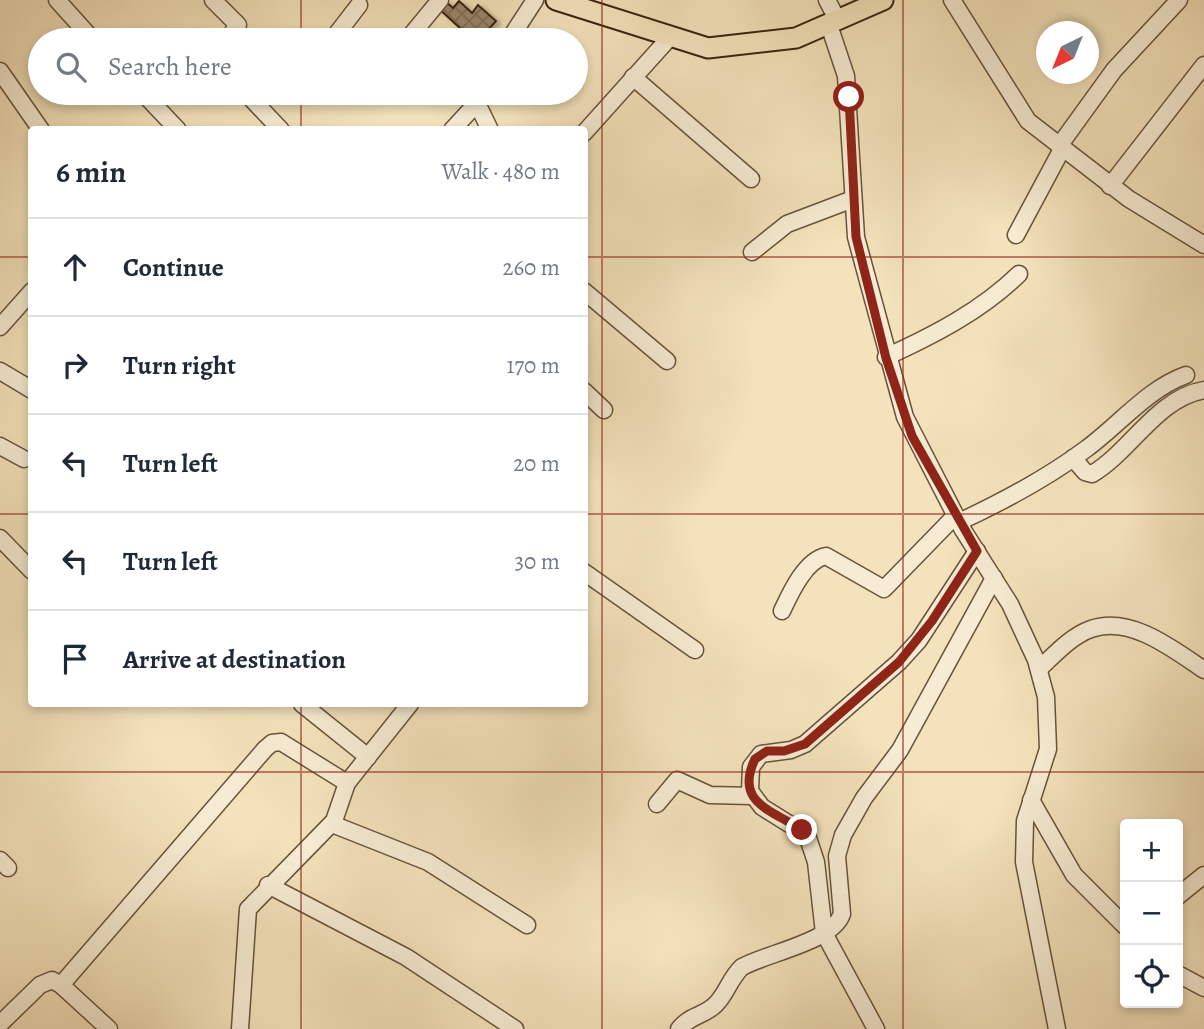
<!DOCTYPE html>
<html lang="en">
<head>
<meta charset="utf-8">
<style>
  body { margin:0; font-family:Alegreya,serif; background:#f6f6f7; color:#1f2937 }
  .controls { position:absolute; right:21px; bottom:21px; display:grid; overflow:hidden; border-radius:7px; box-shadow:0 4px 10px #0003 }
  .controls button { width:63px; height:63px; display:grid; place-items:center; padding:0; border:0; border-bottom:2px solid #e0e1e3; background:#fff; color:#1f2937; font:35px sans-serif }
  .compass { position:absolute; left:1036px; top:21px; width:63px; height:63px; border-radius:50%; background:#fff; box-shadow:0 4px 10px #0003; rotate:223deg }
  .stop { position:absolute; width:21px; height:21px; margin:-16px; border:5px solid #8f2418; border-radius:50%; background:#fff }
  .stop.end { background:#8f2418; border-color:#fff; box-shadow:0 2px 7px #0008 }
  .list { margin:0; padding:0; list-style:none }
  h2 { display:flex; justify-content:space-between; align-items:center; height:91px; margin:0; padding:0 28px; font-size:30px }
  h2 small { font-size:23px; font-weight:400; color:#747a83 }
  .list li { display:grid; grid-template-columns:46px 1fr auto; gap:21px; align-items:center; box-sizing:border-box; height:98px; padding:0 28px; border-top:2px solid #e0e1e3 }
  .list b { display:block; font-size:26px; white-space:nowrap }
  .list em { font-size:23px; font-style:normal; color:#747a83 }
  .icon { flex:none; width:38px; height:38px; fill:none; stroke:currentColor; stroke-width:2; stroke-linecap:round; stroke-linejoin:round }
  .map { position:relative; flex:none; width:1204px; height:1029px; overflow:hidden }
  .search { position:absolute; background:#fff; box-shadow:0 4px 10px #0003; left:28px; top:28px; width:560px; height:77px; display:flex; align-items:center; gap:18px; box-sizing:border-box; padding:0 24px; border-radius:38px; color:#747a83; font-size:26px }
  .panel { position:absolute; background:#fff; box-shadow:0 4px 10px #0003; left:28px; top:126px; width:560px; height:581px; border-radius:7px }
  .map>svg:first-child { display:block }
</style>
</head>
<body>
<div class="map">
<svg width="1204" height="1029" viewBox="0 0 1204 1029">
  <defs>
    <pattern id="building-cross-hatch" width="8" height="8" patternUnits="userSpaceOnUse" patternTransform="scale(1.75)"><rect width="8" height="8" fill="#998669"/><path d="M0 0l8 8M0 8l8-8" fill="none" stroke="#7e6d55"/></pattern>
    <filter id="shadow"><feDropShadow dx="4.5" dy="2.5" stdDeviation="2" flood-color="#0004"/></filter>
  </defs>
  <rect width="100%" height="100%" fill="#f3e2bb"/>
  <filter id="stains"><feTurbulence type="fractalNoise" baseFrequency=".00286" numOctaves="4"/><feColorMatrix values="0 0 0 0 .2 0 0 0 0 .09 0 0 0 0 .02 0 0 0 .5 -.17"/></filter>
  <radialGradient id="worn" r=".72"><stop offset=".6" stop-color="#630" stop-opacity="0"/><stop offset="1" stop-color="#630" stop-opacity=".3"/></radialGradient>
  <path fill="url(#building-cross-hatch)" stroke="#382310" stroke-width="2" filter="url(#shadow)" d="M445 1 453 8 459 1 472 13 478 5 496 21 479 40H473L438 8Z"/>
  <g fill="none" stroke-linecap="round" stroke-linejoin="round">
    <defs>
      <g id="minor">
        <path d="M57 0 93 40"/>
        <path d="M213 0 238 25 227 40"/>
        <path d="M827 0 838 21"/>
        <path d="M952 0 1028 121 1129 199 1204 245"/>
        <path d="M829 25 846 76 856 237 905 417 963 530 1010 604 1036 660 1046 697 1048 749 1025 821 1024 862 1057 1029"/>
        <path d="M332 40 359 5"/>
        <path d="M407 40 440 0"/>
        <path d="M509 40 535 0"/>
        <path d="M0 71 41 130"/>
        <path d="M633 77 751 179"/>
        <path d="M143 93 178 130"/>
        <path d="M246 93 281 130"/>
        <path d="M477 103 490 130"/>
        <path d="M452 130 477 103 473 93"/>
        <path d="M584 133 671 36"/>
        <path d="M1059 146 1114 70 1179 0"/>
        <path d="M1110 186 1204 65"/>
        <path d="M1016 235 1062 149"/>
        <path d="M752 252 787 224 853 199"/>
        <path d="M584 291 667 361"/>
        <path d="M0 327 32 291"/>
        <path d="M886 357C934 335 981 311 1019 274"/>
        <path d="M0 371 32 390"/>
        <path d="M584 391 604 410"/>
        <path d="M0 446 24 459"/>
        <path d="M1073 458 1085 472 1092 474C1131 451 1157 398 1204 390"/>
        <path d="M959 522C1004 501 1046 479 1086 449 1119 425 1147 389 1186 375"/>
        <path d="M0 538 32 571"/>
        <path d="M584 572 695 650"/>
        <path d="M782 611C790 594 805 560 826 556L884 589 955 516"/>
        <path d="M1039 669C1054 655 1071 636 1091 629 1130 615 1173 649 1204 670"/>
        <path d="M302 704 368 757"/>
        <path d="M1031 800 1074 875 1125 926"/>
        <path d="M657 804 677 780 710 795 752 796"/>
        <path d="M332 824 428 862 527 925"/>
        <path d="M0 860 8 868"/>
        <path d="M268 885 406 957 515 1029"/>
        <path d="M1178 896 1204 875"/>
        <path d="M1178 974 1204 988"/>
        <path d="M0 1024 40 985 52 980 61 985"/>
        <path d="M109 1029 61 985 265 749 272 743 281 742 347 783"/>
        <path d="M240 1029 248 909 334 821 347 783 410 704"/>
        <path d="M679 1029C691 1014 705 1016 716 1004 727 993 730 978 742 967 767 953 832 942 842 914L837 856 843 835 864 798 900 750 994 578"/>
        <path d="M876 1029 824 933 816 862 807 835 762 807 750 791 751 767 761 754 791 750 805 744 899 662 919 640 977 551"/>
      </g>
      <path id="major" d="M556 0 708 48 796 38 883 0"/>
    </defs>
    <use href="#minor" stroke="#67533b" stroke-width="19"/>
    <use href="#major" stroke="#382310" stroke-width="23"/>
    <use href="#minor" stroke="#f7ecd3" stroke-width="16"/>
    <use href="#major" stroke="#f3e2bb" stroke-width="19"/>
  </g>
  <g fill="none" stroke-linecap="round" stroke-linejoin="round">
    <path stroke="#8f2418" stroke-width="9" d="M802 830C772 810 734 803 755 759L767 751H784L805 744 899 662 932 621 977 551 912 436 886 358 856 237 849 97"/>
  </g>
  <path fill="none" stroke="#8f2418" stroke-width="2" stroke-opacity="0.55" d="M301 0V40M602 0V1029M903 0V1029M301 93V130M0 257H32M584 257H1204M0 514H32M584 514H1204M301 704V1029M0 772H1204"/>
  <rect width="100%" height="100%" filter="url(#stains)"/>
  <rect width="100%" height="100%" fill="url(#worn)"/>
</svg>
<div class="controls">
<button>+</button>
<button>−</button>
<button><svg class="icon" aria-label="locate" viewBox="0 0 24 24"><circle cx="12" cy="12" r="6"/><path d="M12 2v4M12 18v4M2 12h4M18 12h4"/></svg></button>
</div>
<svg class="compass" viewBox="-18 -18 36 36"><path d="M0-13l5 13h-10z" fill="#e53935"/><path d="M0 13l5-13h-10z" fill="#747a83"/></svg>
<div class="stop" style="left:849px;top:97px"></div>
<div class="stop end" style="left:802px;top:830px"></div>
<div class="search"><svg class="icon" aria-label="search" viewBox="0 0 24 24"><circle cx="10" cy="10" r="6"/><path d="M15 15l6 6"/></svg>Search here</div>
<section class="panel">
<h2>6 min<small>Walk · 480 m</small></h2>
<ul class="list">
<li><svg class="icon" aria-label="ahead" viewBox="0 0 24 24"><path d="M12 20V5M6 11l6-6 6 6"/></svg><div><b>Continue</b></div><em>260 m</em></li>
<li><svg class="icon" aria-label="right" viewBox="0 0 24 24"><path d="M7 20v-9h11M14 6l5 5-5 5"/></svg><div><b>Turn right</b></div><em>170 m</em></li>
<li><svg class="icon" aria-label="left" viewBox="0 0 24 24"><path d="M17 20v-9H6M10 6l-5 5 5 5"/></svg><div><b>Turn left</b></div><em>20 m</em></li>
<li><svg class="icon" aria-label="left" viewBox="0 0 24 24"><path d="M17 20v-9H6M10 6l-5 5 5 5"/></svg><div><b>Turn left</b></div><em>30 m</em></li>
<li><svg class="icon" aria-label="arrive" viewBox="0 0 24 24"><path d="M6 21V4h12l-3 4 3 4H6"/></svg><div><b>Arrive at destination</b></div></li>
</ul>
</section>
</div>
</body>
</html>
